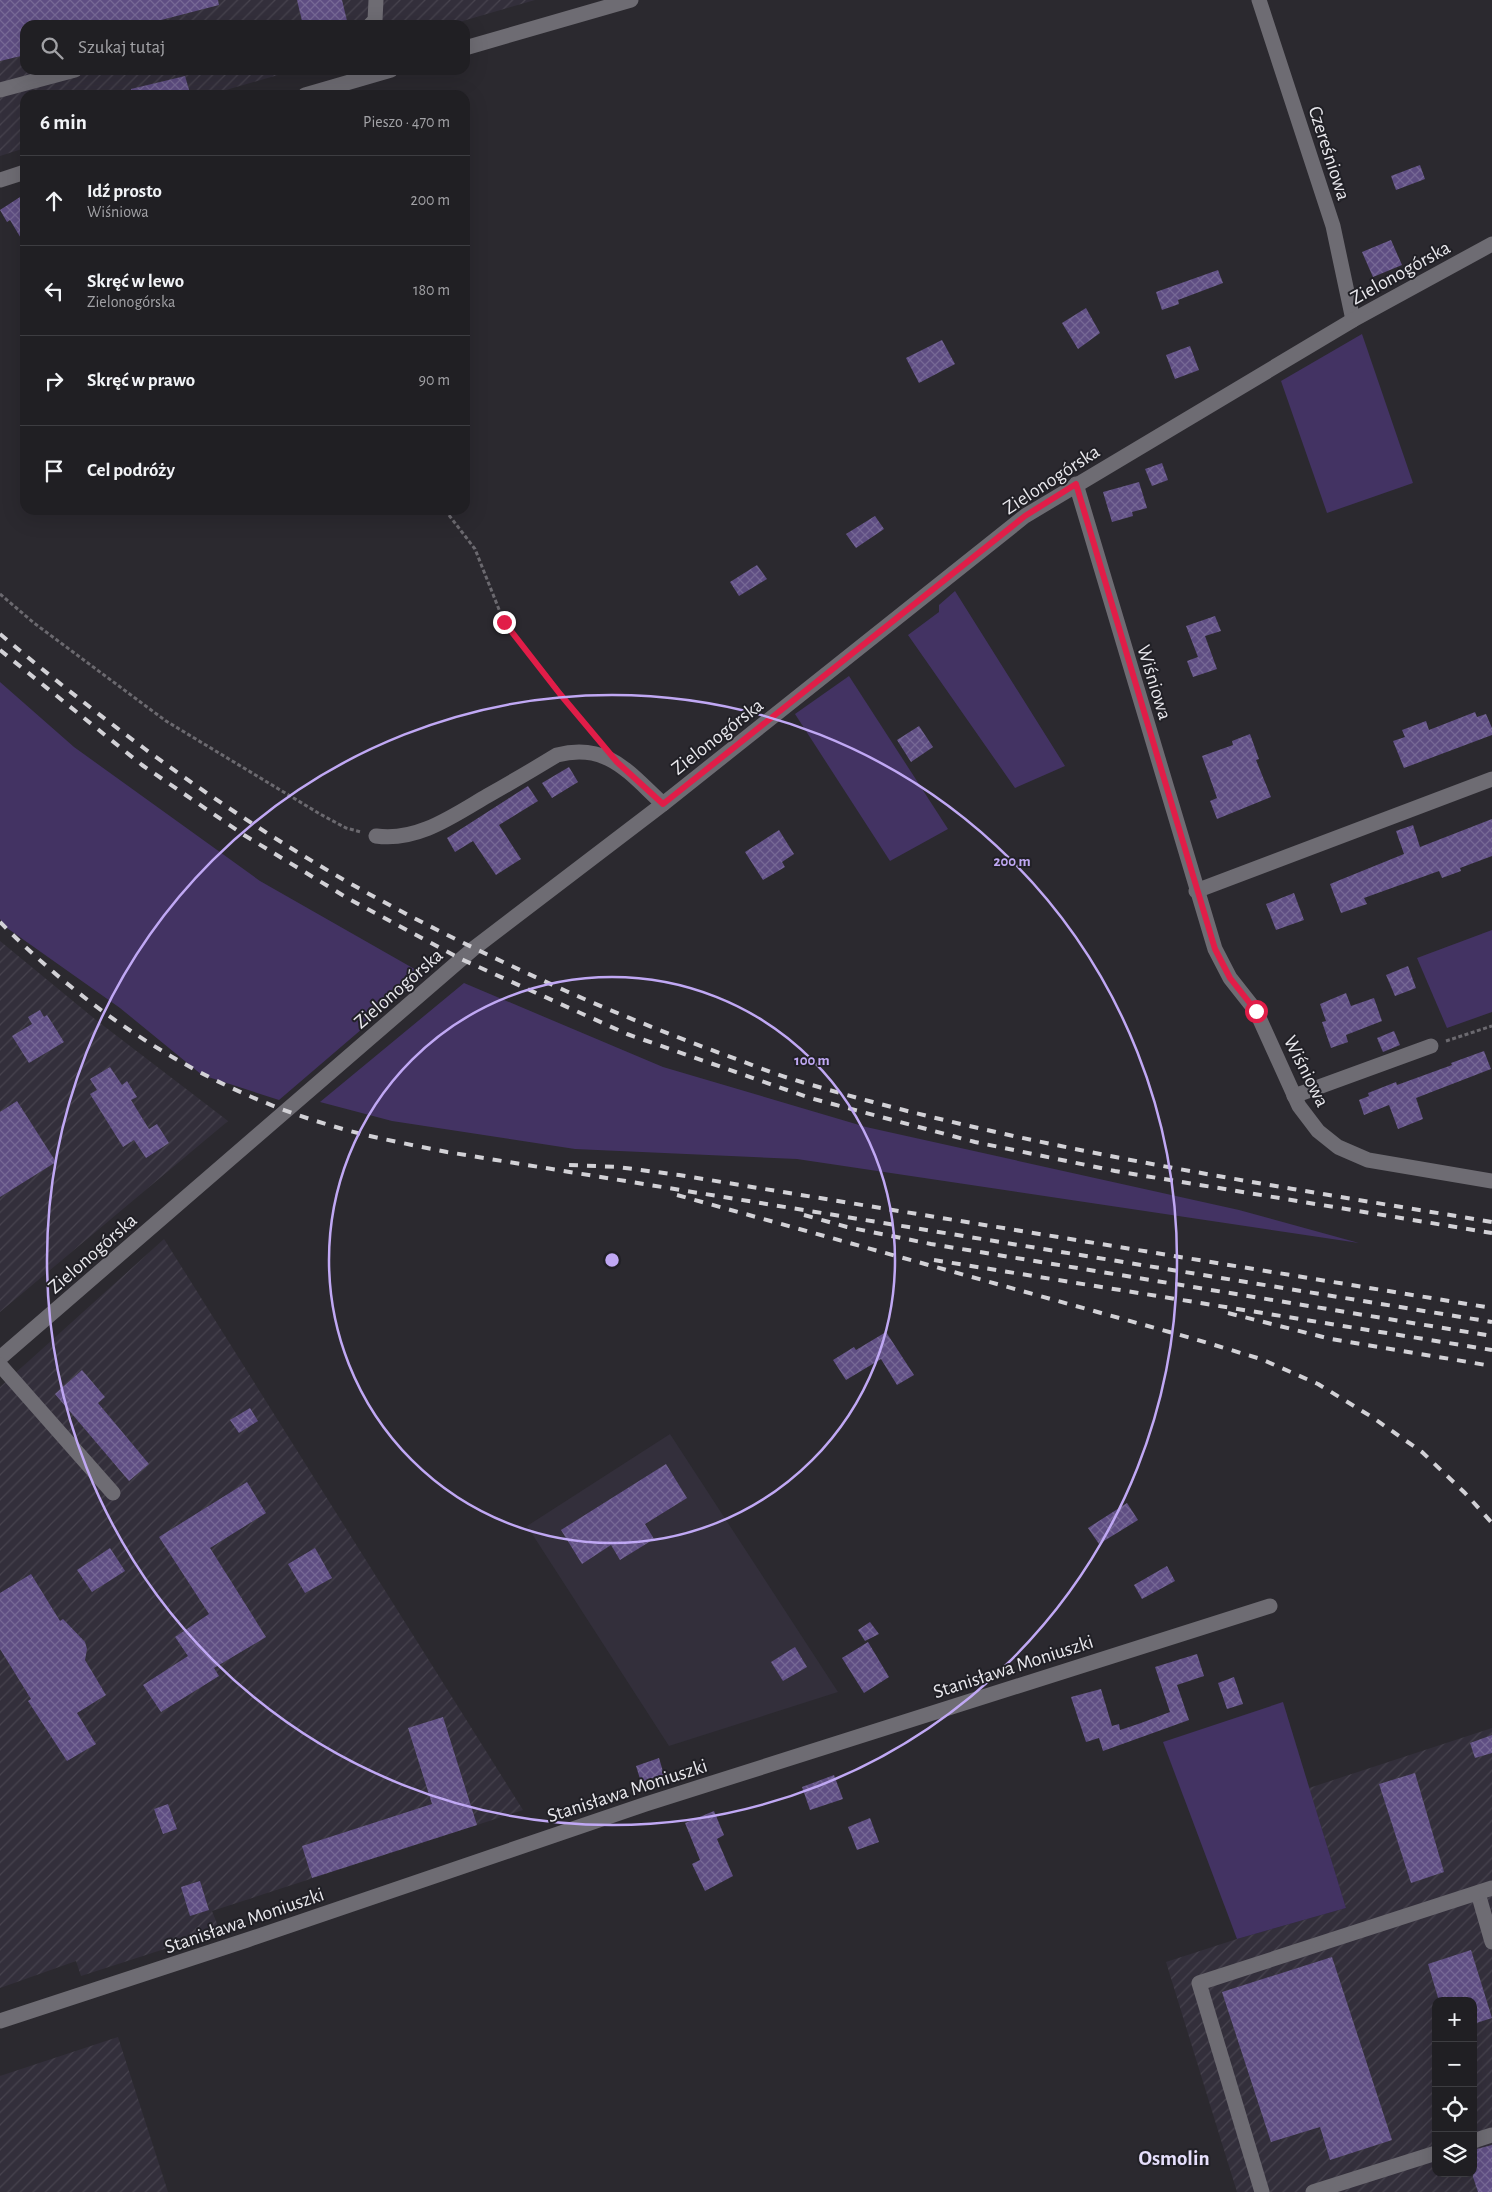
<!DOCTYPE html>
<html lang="pl">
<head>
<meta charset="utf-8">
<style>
  body { margin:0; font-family:"Alegreya Sans",sans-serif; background:#2d2c30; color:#f1f3f6 }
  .controls { position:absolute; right:15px; bottom:15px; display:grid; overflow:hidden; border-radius:10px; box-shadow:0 5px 20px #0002 }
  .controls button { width:45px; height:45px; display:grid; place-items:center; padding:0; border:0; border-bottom:1px solid #3d3d41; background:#201f23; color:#f1f3f6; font:25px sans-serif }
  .stop { position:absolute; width:15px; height:15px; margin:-11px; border:4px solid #e11d48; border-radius:50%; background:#fff }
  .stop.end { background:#e11d48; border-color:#fff; box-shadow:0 1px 5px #0008 }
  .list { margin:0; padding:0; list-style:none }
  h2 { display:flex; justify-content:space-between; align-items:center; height:65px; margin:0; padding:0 20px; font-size:21px }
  h2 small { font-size:16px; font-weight:400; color:#a2a2a6 }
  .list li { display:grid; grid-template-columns:32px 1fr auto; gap:15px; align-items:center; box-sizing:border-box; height:90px; padding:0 20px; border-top:1px solid #3d3d41 }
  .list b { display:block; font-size:19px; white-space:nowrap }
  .list p { margin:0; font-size:16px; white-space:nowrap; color:#a2a2a6 }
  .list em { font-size:16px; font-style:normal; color:#a2a2a6 }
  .icon { flex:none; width:28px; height:28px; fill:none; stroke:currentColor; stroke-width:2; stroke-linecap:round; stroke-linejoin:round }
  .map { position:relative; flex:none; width:1492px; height:2192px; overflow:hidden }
  .search { position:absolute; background:#201f23; box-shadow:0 5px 20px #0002; left:20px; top:20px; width:450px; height:55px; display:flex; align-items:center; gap:12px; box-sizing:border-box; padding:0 18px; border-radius:15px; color:#a2a2a6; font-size:19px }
  .panel { position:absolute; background:#201f23; box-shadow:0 5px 20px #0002; left:20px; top:90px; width:450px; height:425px; border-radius:15px }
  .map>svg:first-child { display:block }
</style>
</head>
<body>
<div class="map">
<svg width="1492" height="2192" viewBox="0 0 1492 2192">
  <defs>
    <pattern id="industrial-furrows" width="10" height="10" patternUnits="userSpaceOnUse" patternTransform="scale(1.25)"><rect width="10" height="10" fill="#332f3b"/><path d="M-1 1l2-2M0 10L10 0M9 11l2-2" fill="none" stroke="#47434e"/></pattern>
    <pattern id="building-cross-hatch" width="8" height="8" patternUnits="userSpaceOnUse" patternTransform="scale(1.25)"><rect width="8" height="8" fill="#5f4e83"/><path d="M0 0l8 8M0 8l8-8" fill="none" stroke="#766895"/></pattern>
  </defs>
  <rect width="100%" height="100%" fill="#2b292f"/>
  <path fill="#332f3b" d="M670 1434 838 1692 669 1746 527 1526Z"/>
  <g fill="url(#industrial-furrows)" fill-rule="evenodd">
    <path d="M0 0H535L449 25H25V70H295L209 95H25V148L0 156Z"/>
    <path d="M0 941 96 1020 228 1121 0 1312Z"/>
    <path d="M164 1239 523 1810 212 1911 220 1931 81 1976 76 1961 0 1988V1387Z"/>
    <path d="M1492 1728V2192H1237L1166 1962 1237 1939 1346 1908 1309 1788ZM1436 2001H1473V2173H1436Z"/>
    <path d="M118 2037 168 2192H0V2076Z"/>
  </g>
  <g fill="#433363">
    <path d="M1362 334 1413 483 1327 513 1281 381Z"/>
    <path d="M955 591 1065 766 1015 788 908 635 939 612V605Z"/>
    <path d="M849 676 948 829 890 861 795 714Z"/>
    <path d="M0 682 74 747 260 881 425 975 279 1100 202 1075 120 1008 7 928 0 919Z"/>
    <path d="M1492 930V1012L1447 1028 1417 958Z"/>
    <path d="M464 983 663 1067 866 1127 1239 1210 1359 1243 797 1159 575 1149 392 1121 320 1102Z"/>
    <path d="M1283 1702 1346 1908 1237 1939 1163 1742Z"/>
  </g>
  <g fill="url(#building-cross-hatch)">
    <path d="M0 0H218L219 5 142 25H25V55L0 61Z"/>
    <path d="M297 0H342L348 25H303Z"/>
    <path d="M185 76 190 93 181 95H131V89Z"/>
    <path d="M1420 165 1425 179 1396 190 1391 176Z"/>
    <path d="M20 197 25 206V245L10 220 7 222 0 210Z"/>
    <path d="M1391 240 1402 265 1373 277 1362 252Z"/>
    <path d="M1218 270 1223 283 1178 300 1179 304 1162 310 1156 292Z"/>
    <path d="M1086 308 1100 333 1078 349 1062 323Z"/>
    <path d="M942 340 955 364 919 383 906 358Z"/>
    <path d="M1190 346 1199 370 1175 379 1166 355Z"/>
    <path d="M1162 463 1168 480 1152 486 1145 469Z"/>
    <path d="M1139 482 1147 508 1132 512 1133 516 1112 522 1103 492Z"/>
    <path d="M875 516 884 529 856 548 846 534Z"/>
    <path d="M757 565 767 579 739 596 730 582Z"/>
    <path d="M1215 616 1221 631 1205 636 1217 669 1193 677 1187 661 1198 657 1186 626Z"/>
    <path d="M1475 712 1477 717 1486 714 1492 728V735L1404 768 1393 741 1405 737 1402 730 1426 721 1429 730Z"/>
    <path d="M919 726 933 747 911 762 897 740Z"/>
    <path d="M1250 734 1259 759 1256 760 1271 797 1217 819 1210 801 1217 798 1202 756 1233 745 1232 741Z"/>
    <path d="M569 767 578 782 552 798 542 783Z"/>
    <path d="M528 786 538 801 499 825 521 859 496 875 473 841 455 852 447 838Z"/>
    <path d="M1492 819V856L1460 868 1461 871 1442 878 1439 871 1364 898 1367 904 1341 913 1330 884 1404 854 1396 831 1413 825 1420 847Z"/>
    <path d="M779 830 794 854 782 862 785 867 763 880 745 852Z"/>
    <path d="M1294 893 1304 920 1276 930 1266 904Z"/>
    <path d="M1408 966 1416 988 1395 996 1386 975Z"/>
    <path d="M1346 993 1351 1006 1374 998 1382 1021 1346 1035 1348 1042 1331 1048 1322 1022 1326 1021 1320 1004Z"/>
    <path d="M40 1010 44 1017 47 1015 64 1042 29 1063 12 1036 32 1024 28 1017Z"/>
    <path d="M1394 1031 1400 1045 1383 1052 1377 1038Z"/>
    <path d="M1484 1051 1491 1069 1416 1098 1423 1119 1398 1129 1389 1105 1364 1115 1359 1100 1369 1096 1368 1093 1396 1082 1397 1085 1452 1065 1451 1063Z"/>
    <path d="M110 1067 122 1085 127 1081 137 1097 131 1100 149 1129 157 1124 169 1143 146 1158 134 1140 123 1147 90 1094 97 1090 90 1079Z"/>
    <path d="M17 1101 56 1162 0 1197V1112Z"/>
    <path d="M886 1332 914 1375 897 1385 881 1359 846 1380 833 1360 854 1347 856 1350Z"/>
    <path d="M82 1370 105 1397 98 1403 149 1464 129 1481 55 1394Z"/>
    <path d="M250 1408 258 1421 239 1433 230 1420Z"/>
    <path d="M666 1464 687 1498 645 1524 654 1539 620 1560 611 1545 582 1564 561 1530Z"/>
    <path d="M247 1482 266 1513 210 1548 266 1637 214 1668 219 1676 161 1712 143 1685 188 1656 175 1637 209 1614 159 1537Z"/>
    <path d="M1127 1503 1138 1520 1099 1544 1088 1528Z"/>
    <path d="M110 1548 125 1571 92 1592 77 1570Z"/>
    <path d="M315 1548 332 1578 305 1593 288 1564Z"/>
    <path d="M1167 1566 1175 1581 1142 1599 1134 1585Z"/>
    <path d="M31 1574 60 1621 63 1619 85 1642 87 1649 85 1660 106 1695 77 1713 96 1744 67 1761 28 1701 31 1699 0 1649V1593Z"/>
    <path d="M870 1622 879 1634 865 1641 858 1630Z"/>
    <path d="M868 1642 889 1677 864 1693 842 1658Z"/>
    <path d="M795 1647 807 1667 783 1681 771 1662Z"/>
    <path d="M1197 1654 1204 1676 1177 1685 1189 1720 1103 1751 1099 1738 1086 1742 1071 1697 1101 1689 1112 1726 1119 1724 1120 1730 1141 1723 1170 1712 1155 1667Z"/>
    <path d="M1234 1677 1243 1704 1227 1709 1218 1683Z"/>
    <path d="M443 1717 477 1825 312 1878 302 1846 432 1804 408 1728Z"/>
    <path d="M1492 1735V1753L1475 1758 1470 1743Z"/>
    <path d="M659 1758 664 1775 641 1782 636 1766Z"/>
    <path d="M1415 1773 1444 1872 1411 1883 1379 1784Z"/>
    <path d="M834 1775 843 1799 810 1810 802 1787Z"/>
    <path d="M168 1804 177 1829 163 1834 154 1809Z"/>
    <path d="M714 1811 724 1835 717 1839 733 1876 705 1891 692 1864 700 1860 685 1823Z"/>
    <path d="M870 1818 879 1842 857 1850 848 1827Z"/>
    <path d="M200 1881 209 1910 190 1916 181 1887Z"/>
    <path d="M1471 1950 1492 2018 1473 2024V2001H1439L1428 1964Z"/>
    <path d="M1332 1957 1392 2140 1330 2160 1320 2127 1271 2142 1222 1992Z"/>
    <path d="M1492 2145V2192H1478L1473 2177V2150Z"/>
  </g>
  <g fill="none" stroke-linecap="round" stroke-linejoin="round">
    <g stroke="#6b696f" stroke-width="3" stroke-dasharray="4 2.5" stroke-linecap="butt">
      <path d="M445 510 475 549 504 622 596 737"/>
      <path d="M0 594 34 623 166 721 320 814 346 828 361 832"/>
      <path d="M1446 1041 1492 1026"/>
    </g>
    <g stroke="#6e6c73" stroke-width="15">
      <path d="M1259 0 1333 226 1353 320"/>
      <path d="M370 25 375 20 376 0"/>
      <path d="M465 48 631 0"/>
      <path d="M0 90 75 70"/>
      <path d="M305 95 391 70"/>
      <path d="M0 180 25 172"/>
      <path d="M1076 484 1215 949 1230 978 1256 1011 1299 1106 1318 1131 1338 1147 1368 1160 1492 1181"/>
      <path d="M376 836C417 842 453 816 487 796 510 783 534 769 557 755 608 742 629 773 663 804"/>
      <path d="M1196 891 1492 779"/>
      <path d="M1294 1096 1431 1046"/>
      <path d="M0 1358 473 949 663 804 1025 516 1353 320 1492 244"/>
      <path d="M0 1365 113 1493"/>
      <path d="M1478 1893 1492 1942"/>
      <path d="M0 2021 247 1940 646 1804 1270 1606"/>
      <path d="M1473 2141 1492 2135"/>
      <path d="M1262 2192 1199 1983 1492 1888"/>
      <path d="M1313 2192 1436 2153"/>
    </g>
    <g stroke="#d2d1d6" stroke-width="4" stroke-dasharray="9 9" stroke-linecap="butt">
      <path d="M0 634C110 727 228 814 353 885 422 924 493 958 566 991 618 1014 671 1035 725 1055 748 1063 771 1073 795 1080 1022 1148 1258 1183 1492 1222"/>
      <path d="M0 650 142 765 244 835 349 899 461 959 627 1034 810 1098 975 1142 1115 1171 1492 1233"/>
      <path d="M0 922C91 1015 204 1088 329 1125 368 1137 408 1144 447 1152L1492 1322"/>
      <path d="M569 1165 618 1167 679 1175 1492 1308"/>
      <path d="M677 1195 1191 1338 1261 1359 1318 1384 1372 1417 1422 1452 1465 1493 1492 1523"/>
      <path d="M804 1215 847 1227 931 1244 1492 1336"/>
      <path d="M934 1260 1492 1350"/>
      <path d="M1228 1313 1331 1339 1492 1366"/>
    </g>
  </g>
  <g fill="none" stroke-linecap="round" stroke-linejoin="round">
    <path stroke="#e11d48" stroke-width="6" d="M504 622 560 694 617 762 663 804 1025 516 1076 484 1215 949 1230 978 1256 1011"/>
  </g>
  <g fill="none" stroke="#c0a8f4" stroke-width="2.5">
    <circle cx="612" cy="1260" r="283"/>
    <circle cx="612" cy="1260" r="565"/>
  </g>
  <g text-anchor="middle" stroke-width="4" stroke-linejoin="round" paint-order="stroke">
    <g font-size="20" fill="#e9e8ed" stroke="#212026">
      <text transform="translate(1330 153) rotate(72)" y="7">Czereśniowa</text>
      <text transform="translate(1400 272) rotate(-29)" y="7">Zielonogórska</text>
      <text transform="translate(1051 479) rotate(-33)" y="7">Zielonogórska</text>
      <text transform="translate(1155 682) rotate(73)" y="7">Wiśniowa</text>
      <text transform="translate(717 736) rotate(-38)" y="7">Zielonogórska</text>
      <text transform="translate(398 988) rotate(-41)" y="7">Zielonogórska</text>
      <text transform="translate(1307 1071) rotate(63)" y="7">Wiśniowa</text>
      <text transform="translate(92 1253) rotate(-41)" y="7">Zielonogórska</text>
      <text transform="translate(1013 1666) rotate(-18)" y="7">Stanisława Moniuszki</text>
      <text transform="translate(627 1790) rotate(-18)" y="7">Stanisława Moniuszki</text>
      <text transform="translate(244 1920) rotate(-19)" y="7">Stanisława Moniuszki</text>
    </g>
    <g font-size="21" font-weight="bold" fill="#e6dffc" stroke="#212026">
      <text x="1174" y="2165">Osmolin</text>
    </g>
  </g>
  <circle cx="612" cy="1260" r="8" fill="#c0a8f4" stroke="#212026" stroke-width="2.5"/>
  <g font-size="15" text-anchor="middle" font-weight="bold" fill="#c0a8f4" stroke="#212026" stroke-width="4" stroke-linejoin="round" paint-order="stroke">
    <text x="1012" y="866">200 m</text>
    <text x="812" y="1065">100 m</text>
  </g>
</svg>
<div class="controls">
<button>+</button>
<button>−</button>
<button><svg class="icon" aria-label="locate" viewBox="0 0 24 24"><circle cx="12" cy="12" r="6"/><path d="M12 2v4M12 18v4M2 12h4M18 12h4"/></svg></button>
<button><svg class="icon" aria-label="layers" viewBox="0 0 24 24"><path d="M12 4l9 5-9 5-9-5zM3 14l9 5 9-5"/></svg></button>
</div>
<div class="stop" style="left:1256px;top:1011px"></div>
<div class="stop end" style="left:504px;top:622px"></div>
<div class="search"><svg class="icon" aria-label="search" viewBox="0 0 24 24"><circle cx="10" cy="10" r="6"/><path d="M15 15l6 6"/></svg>Szukaj tutaj</div>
<section class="panel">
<h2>6 min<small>Pieszo · 470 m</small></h2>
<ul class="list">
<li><svg class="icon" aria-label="ahead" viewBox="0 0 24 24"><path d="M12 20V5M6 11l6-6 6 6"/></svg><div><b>Idź prosto</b><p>Wiśniowa</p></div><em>200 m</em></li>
<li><svg class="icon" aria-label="left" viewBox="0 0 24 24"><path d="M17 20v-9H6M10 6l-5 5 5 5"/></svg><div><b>Skręć w lewo</b><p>Zielonogórska</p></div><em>180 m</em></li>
<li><svg class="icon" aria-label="right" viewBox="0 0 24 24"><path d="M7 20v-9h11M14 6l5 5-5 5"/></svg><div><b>Skręć w prawo</b></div><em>90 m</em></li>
<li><svg class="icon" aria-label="arrive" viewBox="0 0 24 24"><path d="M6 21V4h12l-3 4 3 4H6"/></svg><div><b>Cel podróży</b></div></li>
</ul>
</section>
</div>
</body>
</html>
